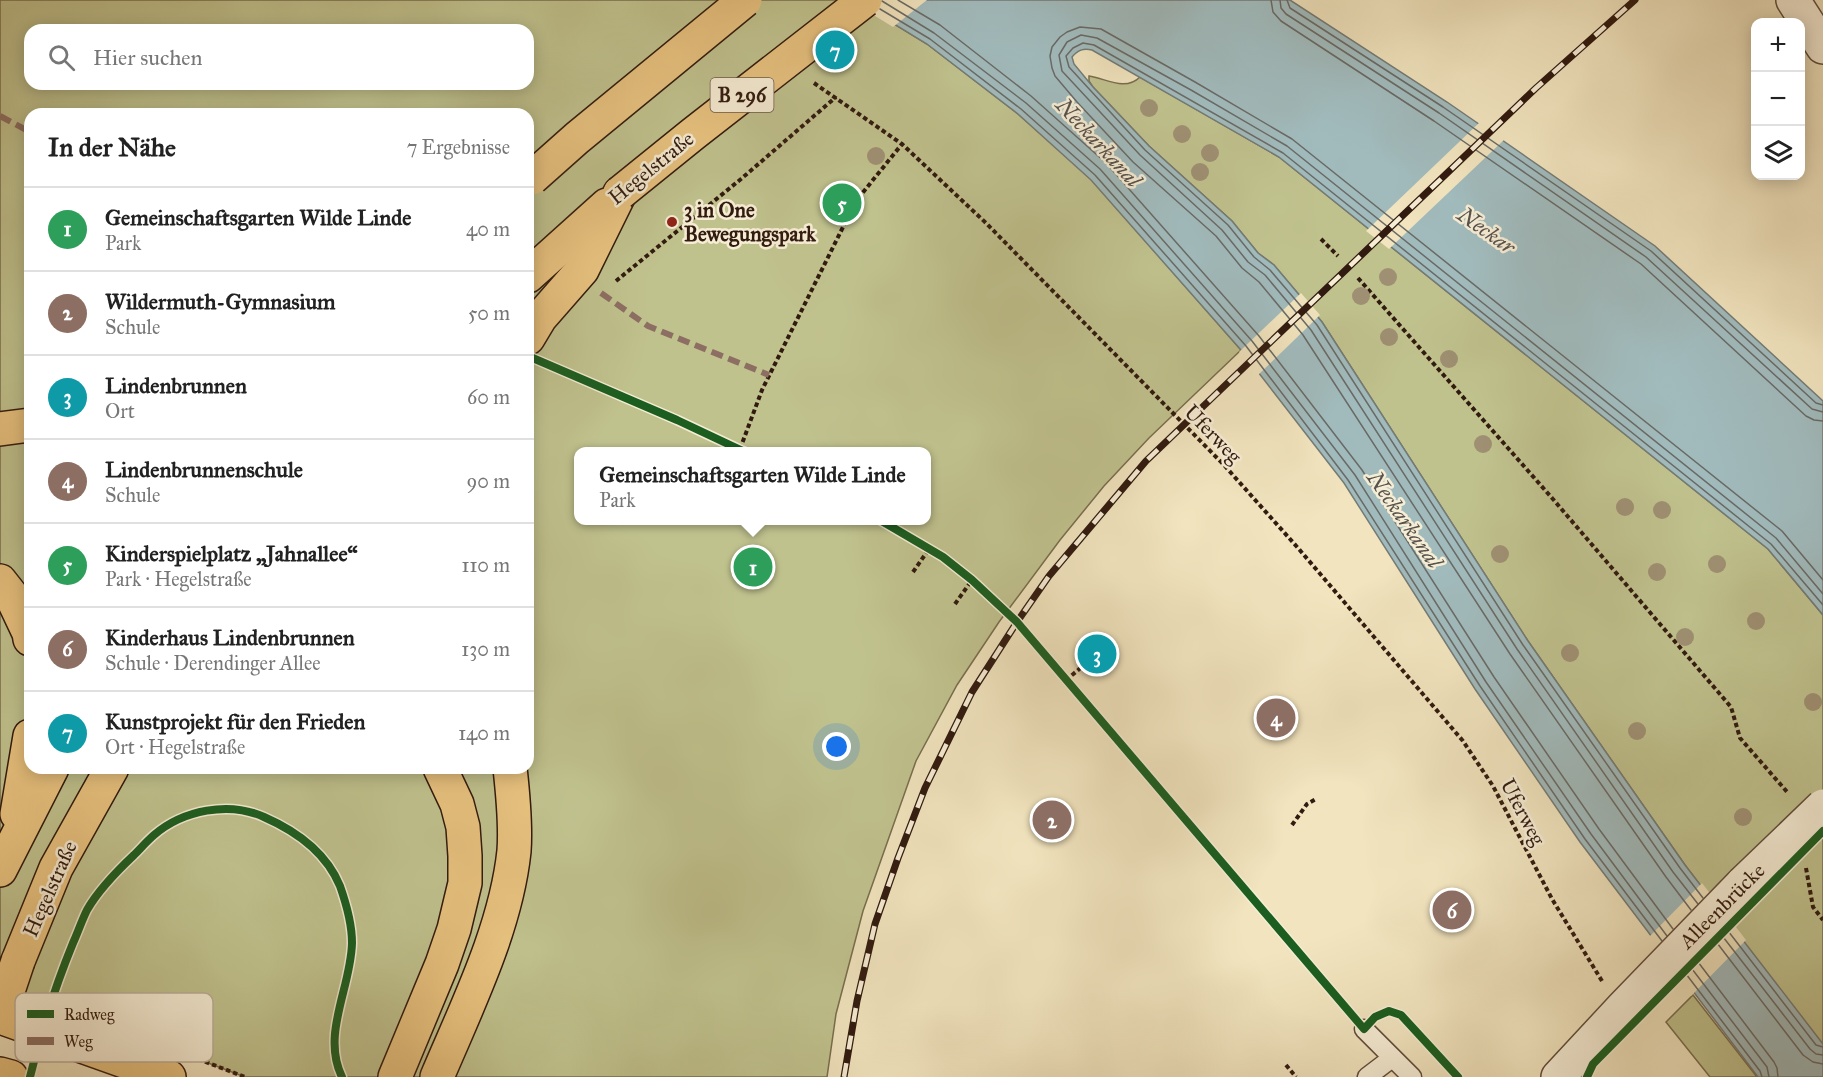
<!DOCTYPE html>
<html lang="de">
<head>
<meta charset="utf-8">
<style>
  body { margin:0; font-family:"IM FELL Great Primer",serif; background:#f6f6f6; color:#222 }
  .controls { position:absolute; right:18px; top:18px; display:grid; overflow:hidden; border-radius:12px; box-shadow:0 3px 15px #0003 }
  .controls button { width:54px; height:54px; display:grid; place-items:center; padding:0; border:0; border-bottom:2px solid #e0e0e0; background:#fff; color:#222; font:30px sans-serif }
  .you { position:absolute; left:837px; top:747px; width:21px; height:21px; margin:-15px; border:4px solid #fff; border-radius:50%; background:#1a73e8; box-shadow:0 0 0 9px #1a73e833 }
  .badge { display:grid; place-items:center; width:39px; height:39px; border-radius:50%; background:#111827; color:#fff; font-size:20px; font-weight:700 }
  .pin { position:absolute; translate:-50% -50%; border:3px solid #fff; box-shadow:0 2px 6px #0006 }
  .popup { position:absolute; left:574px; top:447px; width:357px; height:78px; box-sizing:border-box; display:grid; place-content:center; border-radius:12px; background:#fff; filter:drop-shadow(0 2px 4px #0005); font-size:20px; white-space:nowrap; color:#767676 }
  .popup b { font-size:22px; color:#222 }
  .popup::after { content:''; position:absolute; left:50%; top:100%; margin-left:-12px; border:12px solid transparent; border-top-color:#fff }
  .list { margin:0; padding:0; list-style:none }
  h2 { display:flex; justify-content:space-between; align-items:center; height:78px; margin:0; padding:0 24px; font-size:26px }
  h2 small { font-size:20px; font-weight:400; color:#767676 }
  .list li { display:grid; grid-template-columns:39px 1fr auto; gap:18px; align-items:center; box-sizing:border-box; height:84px; padding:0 24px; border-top:2px solid #e0e0e0 }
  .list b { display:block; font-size:22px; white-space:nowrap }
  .list p { margin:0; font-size:20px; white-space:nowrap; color:#767676 }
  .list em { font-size:20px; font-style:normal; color:#767676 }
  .icon { flex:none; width:33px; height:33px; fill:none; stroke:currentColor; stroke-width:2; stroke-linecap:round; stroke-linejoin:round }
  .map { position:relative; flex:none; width:1823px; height:1077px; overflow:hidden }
  .search { position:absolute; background:#fff; box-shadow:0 3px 15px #0003; left:24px; top:24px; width:510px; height:66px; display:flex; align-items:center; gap:15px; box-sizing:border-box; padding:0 21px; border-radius:18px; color:#767676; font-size:22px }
  .panel { position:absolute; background:#fff; box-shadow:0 3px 15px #0003; left:24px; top:108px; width:510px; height:666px; border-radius:18px }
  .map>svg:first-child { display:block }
</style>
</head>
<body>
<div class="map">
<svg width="1823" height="1077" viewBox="0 0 1823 1077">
  <rect width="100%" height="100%" fill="#f1e4be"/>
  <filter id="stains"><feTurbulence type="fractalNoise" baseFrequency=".00333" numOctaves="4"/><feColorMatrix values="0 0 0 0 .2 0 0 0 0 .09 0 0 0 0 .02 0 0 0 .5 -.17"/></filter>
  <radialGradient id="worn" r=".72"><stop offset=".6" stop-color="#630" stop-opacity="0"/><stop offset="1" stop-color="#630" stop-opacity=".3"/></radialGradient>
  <g fill="#c0c28e" stroke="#786e4e" stroke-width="1.5" fill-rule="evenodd">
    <path d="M0 0H855L927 44 1018 114 1091 179 1241 350 1149 438 1104 486 1060 540 999 622 957 685 916 761 863 911 836 1014 827 1077H245L0 984ZM30 30H528V84H30ZM30 114H528V768H30ZM579 452H927V520H579Z"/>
    <path d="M1089 76C1105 78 1125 92 1140 77L1279 157 1768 549 1823 615V1048L1685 865 1528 641 1322 322 1274 265 1258 253 1232 221 1149 146 1093 87 1089 81Z"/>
    <path d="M1693 995 1757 1077H1710L1666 1022Z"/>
  </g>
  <path fill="#a1bbbd" stroke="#747b77" stroke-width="1.5" d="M855 0H1290L1447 102 1655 246 1823 401V615L1768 549 1279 157 1092 50C1083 48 1078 50 1072 57L1074 64 1093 87 1149 146 1232 221 1258 253 1274 265 1322 322 1528 641 1685 865 1823 1044V1077H1758L1580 842 1475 689 1344 483 1241 350 1091 180 1018 114 927 44Z"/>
  <g fill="#f1e4be">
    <path d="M852 0H927L893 27 854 3Z"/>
    <path d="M1480 122 1505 139 1389 249 1366 231Z"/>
    <path d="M1301 293 1320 315 1257 376 1239 352Z"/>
    <path d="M1702 883 1746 940 1691 996 1648 938Z"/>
  </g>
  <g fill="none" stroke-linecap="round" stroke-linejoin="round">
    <g stroke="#696a66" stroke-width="1.5">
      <path d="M898 0 940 25 1031 96 1106 163 1259 336 1362 470 1494 677 1599 829 1673 929"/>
      <path d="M1271 0 1273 12 1281 21 1434 121 1641 264 1806 416 1814 420 1823 421"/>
      <path d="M1280 0 1281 8 1286 14 1439 113 1646 257 1812 409 1823 412"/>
      <path d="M1287 0 1290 8 1443 107 1651 251 1816 403 1823 405"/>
      <path d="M882 1 934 33 1026 103 1100 169 1252 341 1355 475 1486 682 1591 834 1667 936"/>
      <path d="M880 9 930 39 1021 109 1095 175 1246 346 1348 480 1480 686 1585 839 1662 941"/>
      <path d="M1703 898 1680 868 1523 645 1317 325 1270 270 1254 257 1228 225 1145 150 1069 67 1066 56 1073 48 1083 43 1094 45 1283 153 1771 544 1823 605"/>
      <path d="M1698 904 1673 872 1517 649 1311 330 1265 275 1248 262 1222 230 1140 155 1062 71 1059 55 1067 42 1081 35 1097 38 1191 90 1287 146 1776 538 1823 594"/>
      <path d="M1691 910 1666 877 1510 654 1303 335 1259 282 1242 268 1216 236 1133 162 1077 102 1055 76 1052 68 1050 56 1052 47 1060 37 1067 32 1080 27 1101 29 1195 82 1292 139 1782 531 1823 580"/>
      <path d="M1725 927 1816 1045 1823 1047"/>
      <path d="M1720 933 1810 1049 1816 1054 1823 1055"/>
      <path d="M1714 939 1803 1055 1813 1062 1823 1064"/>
      <path d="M1695 958 1774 1062 1777 1068 1778 1077"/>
      <path d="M1689 965 1767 1067 1769 1077"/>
      <path d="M1683 970 1760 1071 1762 1077"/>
    </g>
    <defs>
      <g id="service">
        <path d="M1364 1029 1412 1077"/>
        <path d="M1367 1077 1392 1058"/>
      </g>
      <g id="minor">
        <path d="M1793 0 1823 47"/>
        <path d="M1558 1077 1623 1007 1743 883"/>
      </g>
      <g id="primary">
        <path d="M528 276 607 205"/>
        <path d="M528 338 540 318 582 270 620 193"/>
        <path d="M0 429 30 425"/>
        <path d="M0 581 11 595 29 633 30 639"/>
        <path d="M17 814 30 736"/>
        <path d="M0 870 52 768"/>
        <path d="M18 961 56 868 112 768"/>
        <path d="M0 1017 169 1077"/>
        <path d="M0 1074 11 1077"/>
        <path d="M395 1077 442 964 454 929 465 883V856L463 827 457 804 440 768"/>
        <path d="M437 1077C467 1006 506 928 514 851 516 824 513 795 510 768"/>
      </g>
    </defs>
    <use href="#service" stroke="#614c3b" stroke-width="21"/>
    <use href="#minor" stroke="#614c3b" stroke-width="36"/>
    <use href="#primary" stroke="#311a0f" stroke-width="36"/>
    <g stroke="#311a0f" stroke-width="4" stroke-dasharray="4.5 3" stroke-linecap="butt">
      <path d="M814 83 902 144 986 223 1224 465 1298 548 1463 741 1493 786 1552 899 1602 981"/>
      <path d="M1321 239 1338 256"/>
      <path d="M1358 278 1552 498 1731 707 1740 738 1788 793"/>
      <path d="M616 281 741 179 836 97"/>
      <path d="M740 449 762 390 856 201 902 144"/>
      <path d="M913 572 929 549"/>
      <path d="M955 604 972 580"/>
      <path d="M1066 680 1089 661"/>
      <path d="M1292 825 1307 804 1316 799"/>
      <path d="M1806 868 1813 907 1823 920"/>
      <path d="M1383 1014 1389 1011 1401 1015 1458 1077"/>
      <path d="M198 1059 245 1077"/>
      <path d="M1286 1065 1296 1077"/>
    </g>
    <use href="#service" stroke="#f6edd5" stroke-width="18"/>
    <use href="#minor" stroke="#f6edd5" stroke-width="33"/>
    <use href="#primary" stroke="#e8c27f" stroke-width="33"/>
    <defs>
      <path id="rail" d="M844 1077 857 1001 875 924 898 858 925 788 972 692 1017 622 1049 576 1146 461 1536 88 1635 0"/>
    </defs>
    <use href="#rail" stroke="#311a0f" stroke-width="7"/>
    <use href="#rail" stroke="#f6edd5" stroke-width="4.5" stroke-dasharray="14" stroke-linecap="butt"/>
    <defs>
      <path id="minor-bridge" d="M1743 883 1823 806"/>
      <g id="primary-bridge">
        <path d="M532 178 577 138 745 0"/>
        <path d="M620 193 693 134 865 0"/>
        <path d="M0 1015 18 961"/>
      </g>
    </defs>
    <use href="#minor-bridge" stroke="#614c3b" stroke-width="36" stroke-linecap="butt"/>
    <use href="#primary-bridge" stroke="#311a0f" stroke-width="36" stroke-linecap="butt"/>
    <use href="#minor-bridge" stroke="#f6edd5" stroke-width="33"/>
    <use href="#primary-bridge" stroke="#e8c27f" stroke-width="33"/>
    <g stroke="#8d6e63" stroke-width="6" stroke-dasharray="12 6" stroke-linecap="butt">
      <path d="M0 116 30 132"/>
      <path d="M601 293 648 326 769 375"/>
    </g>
    <defs>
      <g id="cycleway">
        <path d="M528 356 677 420 745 452"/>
        <path d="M880 520 943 557 972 580 1017 622 1364 1029 1375 1017 1389 1011 1401 1015 1458 1077"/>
        <path d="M30 1077C41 1031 55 987 73 943 78 932 82 920 87 910 99 889 117 871 134 855 141 848 147 841 154 835 183 810 229 801 264 817 296 831 326 852 340 886 346 903 352 925 352 943 351 988 321 1034 342 1077"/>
        <path d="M1587 1077 1593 1064 1823 831"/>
      </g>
    </defs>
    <use href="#cycleway" stroke="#f6edd5" stroke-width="11"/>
    <use href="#cycleway" stroke="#1b5e20" stroke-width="8"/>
  </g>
  <g fill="#9f9073">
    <circle cx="1149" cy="108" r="9"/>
    <circle cx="1182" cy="134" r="9"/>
    <circle cx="1210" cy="153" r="9"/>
    <circle cx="876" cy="156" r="9"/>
    <circle cx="1200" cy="172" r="9"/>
    <circle cx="1388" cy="277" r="9"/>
    <circle cx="1361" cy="296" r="9"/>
    <circle cx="1389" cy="337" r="9"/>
    <circle cx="1449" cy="359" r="9"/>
    <circle cx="1483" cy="444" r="9"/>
    <circle cx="1625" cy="507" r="9"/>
    <circle cx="1662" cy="510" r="9"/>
    <circle cx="1500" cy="554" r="9"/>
    <circle cx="1717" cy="564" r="9"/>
    <circle cx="1657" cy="572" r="9"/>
    <circle cx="1756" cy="621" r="9"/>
    <circle cx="1685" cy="637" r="9"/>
    <circle cx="1570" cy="653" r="9"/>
    <circle cx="1813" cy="702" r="9"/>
    <circle cx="1637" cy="731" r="9"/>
    <circle cx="1743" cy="817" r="9"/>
  </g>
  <circle fill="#8f2418" stroke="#f6edd5" stroke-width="2" cx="672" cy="222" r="6"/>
  <g text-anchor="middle" stroke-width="5" stroke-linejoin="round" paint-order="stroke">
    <rect fill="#f6edd5" stroke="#6c594a" stroke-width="1.5" x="710.5" y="78" width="63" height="34" rx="4.5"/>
    <g font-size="20" font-weight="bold" fill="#311a0f">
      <text x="742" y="102">B 296</text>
    </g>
    <g font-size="21" fill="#311a0f" stroke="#f6edd5">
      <text transform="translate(651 168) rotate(-39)" y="7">Hegelstraße</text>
      <text transform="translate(1213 434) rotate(46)" y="7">Uferweg</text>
      <text transform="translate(1523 812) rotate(62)" y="7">Uferweg</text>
      <text transform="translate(50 889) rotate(-66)" y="7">Hegelstraße</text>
      <text transform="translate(1722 906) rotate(-45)" y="7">Alleenbrücke</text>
    </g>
    <g font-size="21" font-weight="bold" fill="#311a0f" stroke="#f6edd5" text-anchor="start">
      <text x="684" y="217">3 in One<tspan x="684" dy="24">Bewegungspark</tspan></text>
    </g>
    <g font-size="22" font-style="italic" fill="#58524c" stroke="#f6edd5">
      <text transform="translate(1099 142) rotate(47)" y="8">Neckarkanal</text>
      <text transform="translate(1487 230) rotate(35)" y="8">Neckar</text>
      <text transform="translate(1405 519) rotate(55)" y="8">Neckarkanal</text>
    </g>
  </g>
  <rect x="15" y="993" width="198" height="69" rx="9" fill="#f6edd5" stroke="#bbae9a" stroke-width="1.5"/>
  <rect x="27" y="1010" width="27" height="8" fill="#1b5e20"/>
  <rect x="27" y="1037" width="27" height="8" fill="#8d6e63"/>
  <g font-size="16" fill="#311a0f">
    <text x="64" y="1020">Radweg</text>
    <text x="64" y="1047">Weg</text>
  </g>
  <rect width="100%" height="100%" filter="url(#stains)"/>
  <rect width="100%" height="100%" fill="url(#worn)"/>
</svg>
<div class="controls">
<button>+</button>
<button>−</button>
<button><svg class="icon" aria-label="layers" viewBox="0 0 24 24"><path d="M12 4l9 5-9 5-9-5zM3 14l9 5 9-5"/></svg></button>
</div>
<div class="you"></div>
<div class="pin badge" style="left:753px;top:567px;background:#2e9e5b">1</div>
<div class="popup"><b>Gemeinschaftsgarten Wilde Linde</b>Park</div>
<div class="pin badge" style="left:1052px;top:820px;background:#8d6e63">2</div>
<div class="pin badge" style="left:1097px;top:654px;background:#0f9aa8">3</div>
<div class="pin badge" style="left:1276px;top:718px;background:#8d6e63">4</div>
<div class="pin badge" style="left:842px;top:203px;background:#2e9e5b">5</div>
<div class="pin badge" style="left:1452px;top:910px;background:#8d6e63">6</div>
<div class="pin badge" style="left:835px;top:50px;background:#0f9aa8">7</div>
<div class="search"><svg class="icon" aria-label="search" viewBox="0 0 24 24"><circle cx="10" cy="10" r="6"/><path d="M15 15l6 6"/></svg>Hier suchen</div>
<section class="panel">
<h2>In der Nähe<small>7 Ergebnisse</small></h2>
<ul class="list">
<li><span class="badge" style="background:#2e9e5b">1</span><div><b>Gemeinschaftsgarten Wilde Linde</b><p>Park</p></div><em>40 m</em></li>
<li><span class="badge" style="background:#8d6e63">2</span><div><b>Wildermuth-Gymnasium</b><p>Schule</p></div><em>50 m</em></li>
<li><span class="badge" style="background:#0f9aa8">3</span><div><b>Lindenbrunnen</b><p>Ort</p></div><em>60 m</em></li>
<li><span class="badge" style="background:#8d6e63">4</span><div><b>Lindenbrunnenschule</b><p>Schule</p></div><em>90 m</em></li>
<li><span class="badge" style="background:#2e9e5b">5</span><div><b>Kinderspielplatz „Jahnallee“</b><p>Park · Hegelstraße</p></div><em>110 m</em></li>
<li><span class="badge" style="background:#8d6e63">6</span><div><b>Kinderhaus Lindenbrunnen</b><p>Schule · Derendinger Allee</p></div><em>130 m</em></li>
<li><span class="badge" style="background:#0f9aa8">7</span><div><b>Kunstprojekt für den Frieden</b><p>Ort · Hegelstraße</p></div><em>140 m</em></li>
</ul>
</section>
</div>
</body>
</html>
